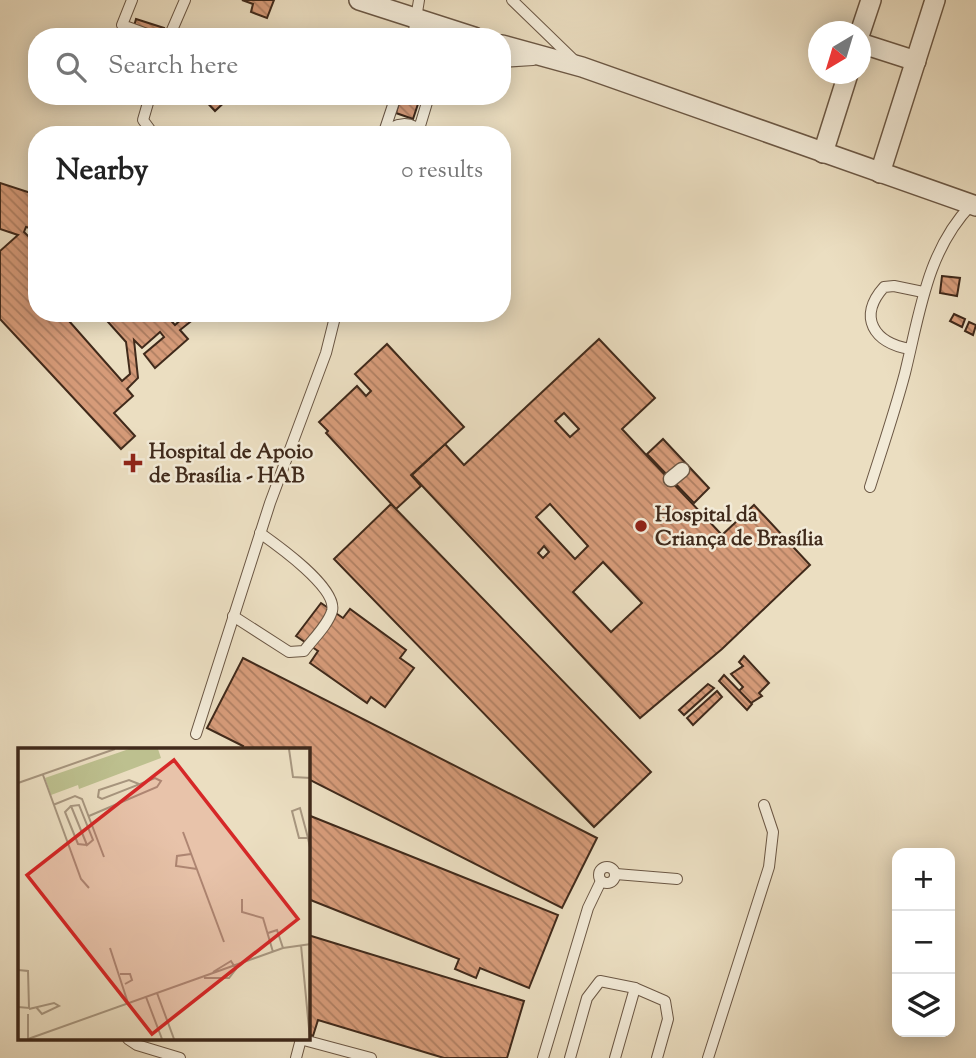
<!DOCTYPE html>
<html lang="en">
<head>
<meta charset="utf-8">
<style>
  body { margin:0; font-family:"Sorts Mill Goudy",serif; background:#f6f6f6; color:#222 }
  .controls { position:absolute; right:21px; bottom:21px; display:grid; overflow:hidden; border-radius:14px; box-shadow:0 4px 18px #0003 }
  .controls button { width:63px; height:63px; display:grid; place-items:center; padding:0; border:0; border-bottom:2px solid #e0e0e0; background:#fff; color:#222; font:35px sans-serif }
  .compass { position:absolute; left:808px; top:21px; width:63px; height:63px; border-radius:50%; background:#fff; box-shadow:0 4px 18px #0003; rotate:218deg }
  .list { margin:0; padding:0; list-style:none }
  h2 { display:flex; justify-content:space-between; align-items:center; height:91px; margin:0; padding:0 28px; font-size:30px }
  h2 small { font-size:23px; font-weight:400; color:#767676 }
  .icon { flex:none; width:38px; height:38px; fill:none; stroke:currentColor; stroke-width:2; stroke-linecap:round; stroke-linejoin:round }
  .map { position:relative; flex:none; width:976px; height:1058px; overflow:hidden }
  .search { position:absolute; background:#fff; box-shadow:0 4px 18px #0003; left:28px; top:28px; width:483px; height:77px; display:flex; align-items:center; gap:18px; box-sizing:border-box; padding:0 24px; border-radius:28px; color:#767676; font-size:26px }
  .panel { position:absolute; background:#fff; box-shadow:0 4px 18px #0003; left:28px; top:126px; width:483px; height:196px; border-radius:28px }
  .map>svg:first-child { display:block }
</style>
</head>
<body>
<div class="map">
<svg width="976" height="1058" viewBox="0 0 976 1058">
  <defs>
    <pattern id="building-back-hatch" width="6" height="6" patternUnits="userSpaceOnUse" patternTransform="scale(1.75)"><rect width="6" height="6" fill="#d69b79"/><path d="M-1 5l2 2M0 0l6 6M5-1l2 2" fill="none" stroke="#af7f62"/></pattern>
  </defs>
  <rect width="100%" height="100%" fill="#ebdec1"/>
  <filter id="stains"><feTurbulence type="fractalNoise" baseFrequency=".00286" numOctaves="4"/><feColorMatrix values="0 0 0 0 .2 0 0 0 0 .09 0 0 0 0 .02 0 0 0 .5 -.17"/></filter>
  <radialGradient id="worn" r=".72"><stop offset=".6" stop-color="#630" stop-opacity="0"/><stop offset="1" stop-color="#630" stop-opacity=".3"/></radialGradient>
  <g fill="url(#building-back-hatch)" stroke="#402a1b" stroke-width="2" fill-rule="evenodd">
    <path d="M242 0H274L267 18 251 12 253 4Z"/>
    <path d="M136 19 164 28 161 37H131Z"/>
    <path d="M201 96H231L215 111Z"/>
    <path d="M401 96 419 101 413 119 396 113Z"/>
    <path d="M0 183 37 195V230L26 227 24 232 29 237 37 230V313H62L122 381 130 374 126 342 100 313H164L175 325 184 317 180 313H191L195 318 180 330 188 339 155 368 144 354 164 337 160 332 142 348 134 340 138 378 127 389 133 396 114 413 135 436 121 449 0 319V251L18 235 0 229Z"/>
    <path d="M942 276 960 278 957 296 940 293Z"/>
    <path d="M954 314 965 319 962 327 950 321Z"/>
    <path d="M969 322 976 325 973 335 965 331Z"/>
    <path d="M599 339 655 398 622 429 649 458 722 535 754 505 810 565 722 649 640 718 412 475 445 444 464 465ZM564 413 579 429 570 437 555 421ZM550 504 588 546 575 559 536 517ZM544 546 549 552 543 558 538 553ZM603 562 642 603 611 632 573 592Z"/>
    <path d="M387 344 464 427 411 475 421 486 396 509 326 433 328 431 319 422 357 386 366 396 371 391 355 374Z"/>
    <path d="M663 439 709 488 694 503 647 454Z"/>
    <path d="M391 504 651 772 594 827 334 559Z"/>
    <path d="M321 603 343 618 350 609 406 650 400 658 414 668 385 707 371 697 367 703 310 663 318 651 296 636Z"/>
    <path d="M744 656 769 683 759 693 762 696 751 703 739 691 743 687 731 674 743 666 739 662Z"/>
    <path d="M243 658 597 838 562 908 308 779V750H241L243 746 207 728Z"/>
    <path d="M724 675 752 704 747 710 719 681Z"/>
    <path d="M708 684 714 688 684 715 679 710Z"/>
    <path d="M717 691 722 697 693 725 687 718Z"/>
    <path d="M308 815 558 915 529 988 480 968 476 978 455 969 459 959 308 899Z"/>
    <path d="M308 935 524 1001 507 1058H444L318 1020 313 1036 308 1034Z"/>
  </g>
  <g fill="none" stroke-linecap="round" stroke-linejoin="round">
    <defs>
      <g id="service">
        <path d="M132 0 122 25 155 37"/>
        <path d="M512 0 576 62"/>
        <path d="M169 37 185 0"/>
        <path d="M413 37 419 0"/>
        <path d="M502 62 533 60"/>
        <path d="M150 96 143 120 154 135"/>
        <path d="M419 129 429 96"/>
        <path d="M384 132 396 96"/>
        <path d="M384 135C394 122 412 119 423 135"/>
        <path d="M910 349C874 343 857 317 884 287L894 286 923 292"/>
        <path d="M870 487C882 449 895 411 905 373 920 312 927 251 971 205"/>
        <path d="M233 616 289 652 304 651C312 640 328 625 332 611 338 588 277 545 260 533"/>
        <path d="M196 734 270 503 326 353 336 313"/>
        <circle cx="607" cy="875" r="8"/>
        <path d="M616 874 677 879"/>
        <path d="M635 988 665 1001 668 1019 657 1058"/>
        <path d="M128 1039 137 1045 180 1058"/>
        <path d="M300 1039 371 1058"/>
        <path d="M296 1058 301 1039"/>
        <path d="M543 1058 588 908 601 881"/>
        <path d="M570 1058 587 998 600 981 635 988 615 1058"/>
        <path d="M708 1058 769 867 773 832 764 805"/>
      </g>
      <path id="pedestrian" d="M671 479 682 470"/>
      <g id="minor">
        <path d="M359 0 474 37"/>
        <path d="M860 33 871 0"/>
        <path d="M860 43 916 61"/>
        <path d="M502 45 582 67 976 206"/>
        <path d="M823 153 848 74"/>
        <path d="M880 173 935 0"/>
      </g>
    </defs>
    <use href="#service" stroke="#6b5744" stroke-width="12"/>
    <use href="#pedestrian" stroke="#6b5744" stroke-width="17"/>
    <use href="#minor" stroke="#6b5744" stroke-width="22"/>
    <use href="#service" stroke="#f2ead7" stroke-width="10"/>
    <use href="#pedestrian" stroke="#f2ead7" stroke-width="14"/>
    <use href="#minor" stroke="#f2ead7" stroke-width="19"/>
  </g>
  <g fill="#8f2418" stroke="#f2ead7" stroke-width="2.5">
    <path d="M129.5 452.5h7v7h7v7h-7v7h-7v-7h-7v-7h7z"/>
    <circle cx="641" cy="526" r="7"/>
  </g>
  <g text-anchor="middle" stroke-width="5" stroke-linejoin="round" paint-order="stroke">
    <g font-size="21" font-weight="bold" fill="#402a1b" stroke="#f2ead7" text-anchor="start">
      <text x="149" y="458">Hospital de Apoio<tspan x="149" dy="24">de Brasília - HAB</tspan></text>
      <text x="655" y="521">Hospital da<tspan x="655" dy="24">Criança de Brasília</tspan></text>
    </g>
  </g>
  <g transform="translate(18 748)">
    <rect width="292" height="292" fill="#ebdec1"/>
    <path d="M111 1H140L143 10 61 41 60 37 33 47 27 30Z" fill="#bdc08f"/>
    <path fill="none" stroke="#a7967f" stroke-width="2" d="M271 1 275 29 293 30M25 27 63 131 71 140M0 35 97 1M35 57 57 48 64 51 86 109M61 57 75 92 69 97 53 58ZM53 58 47 64 60 96 69 97M71 68 139 39 143 33 137 30 84 51 80 49 81 42 111 32 121 36M165 84 206 194M290 90H281L274 63 282 60 290 90 293 104M173 106 159 108 158 118 179 121M224 151V164L245 170 255 204M250 185 259 182 265 200M283 197 292 291M92 200 110 255M0 222 10 223 11 260 0 259M102 226H112L114 232 107 236M186 230H211L218 221 213 213 195 224M139 245 156 291M128 249 144 291M11 261 36 255 41 258 24 266 18 259M10 266V291M10 291 265 200 293 196"/>
    <path fill="#d62828" fill-opacity="0.15" stroke="#d62828" stroke-width="3.5" d="M156 12 280 171 134 286 9 127Z"/>
    <rect width="292" height="292" fill="none" stroke="#402a1b" stroke-width="3.5"/>
  </g>
  <rect width="100%" height="100%" filter="url(#stains)"/>
  <rect width="100%" height="100%" fill="url(#worn)"/>
</svg>
<div class="controls">
<button>+</button>
<button>−</button>
<button><svg class="icon" aria-label="layers" viewBox="0 0 24 24"><path d="M12 4l9 5-9 5-9-5zM3 14l9 5 9-5"/></svg></button>
</div>
<svg class="compass" viewBox="-18 -18 36 36"><path d="M0-13l5 13h-10z" fill="#e53935"/><path d="M0 13l5-13h-10z" fill="#767676"/></svg>
<div class="search"><svg class="icon" aria-label="search" viewBox="0 0 24 24"><circle cx="10" cy="10" r="6"/><path d="M15 15l6 6"/></svg>Search here</div>
<section class="panel">
<h2>Nearby<small>0 results</small></h2>
<ul class="list">
</ul>
</section>
</div>
</body>
</html>
